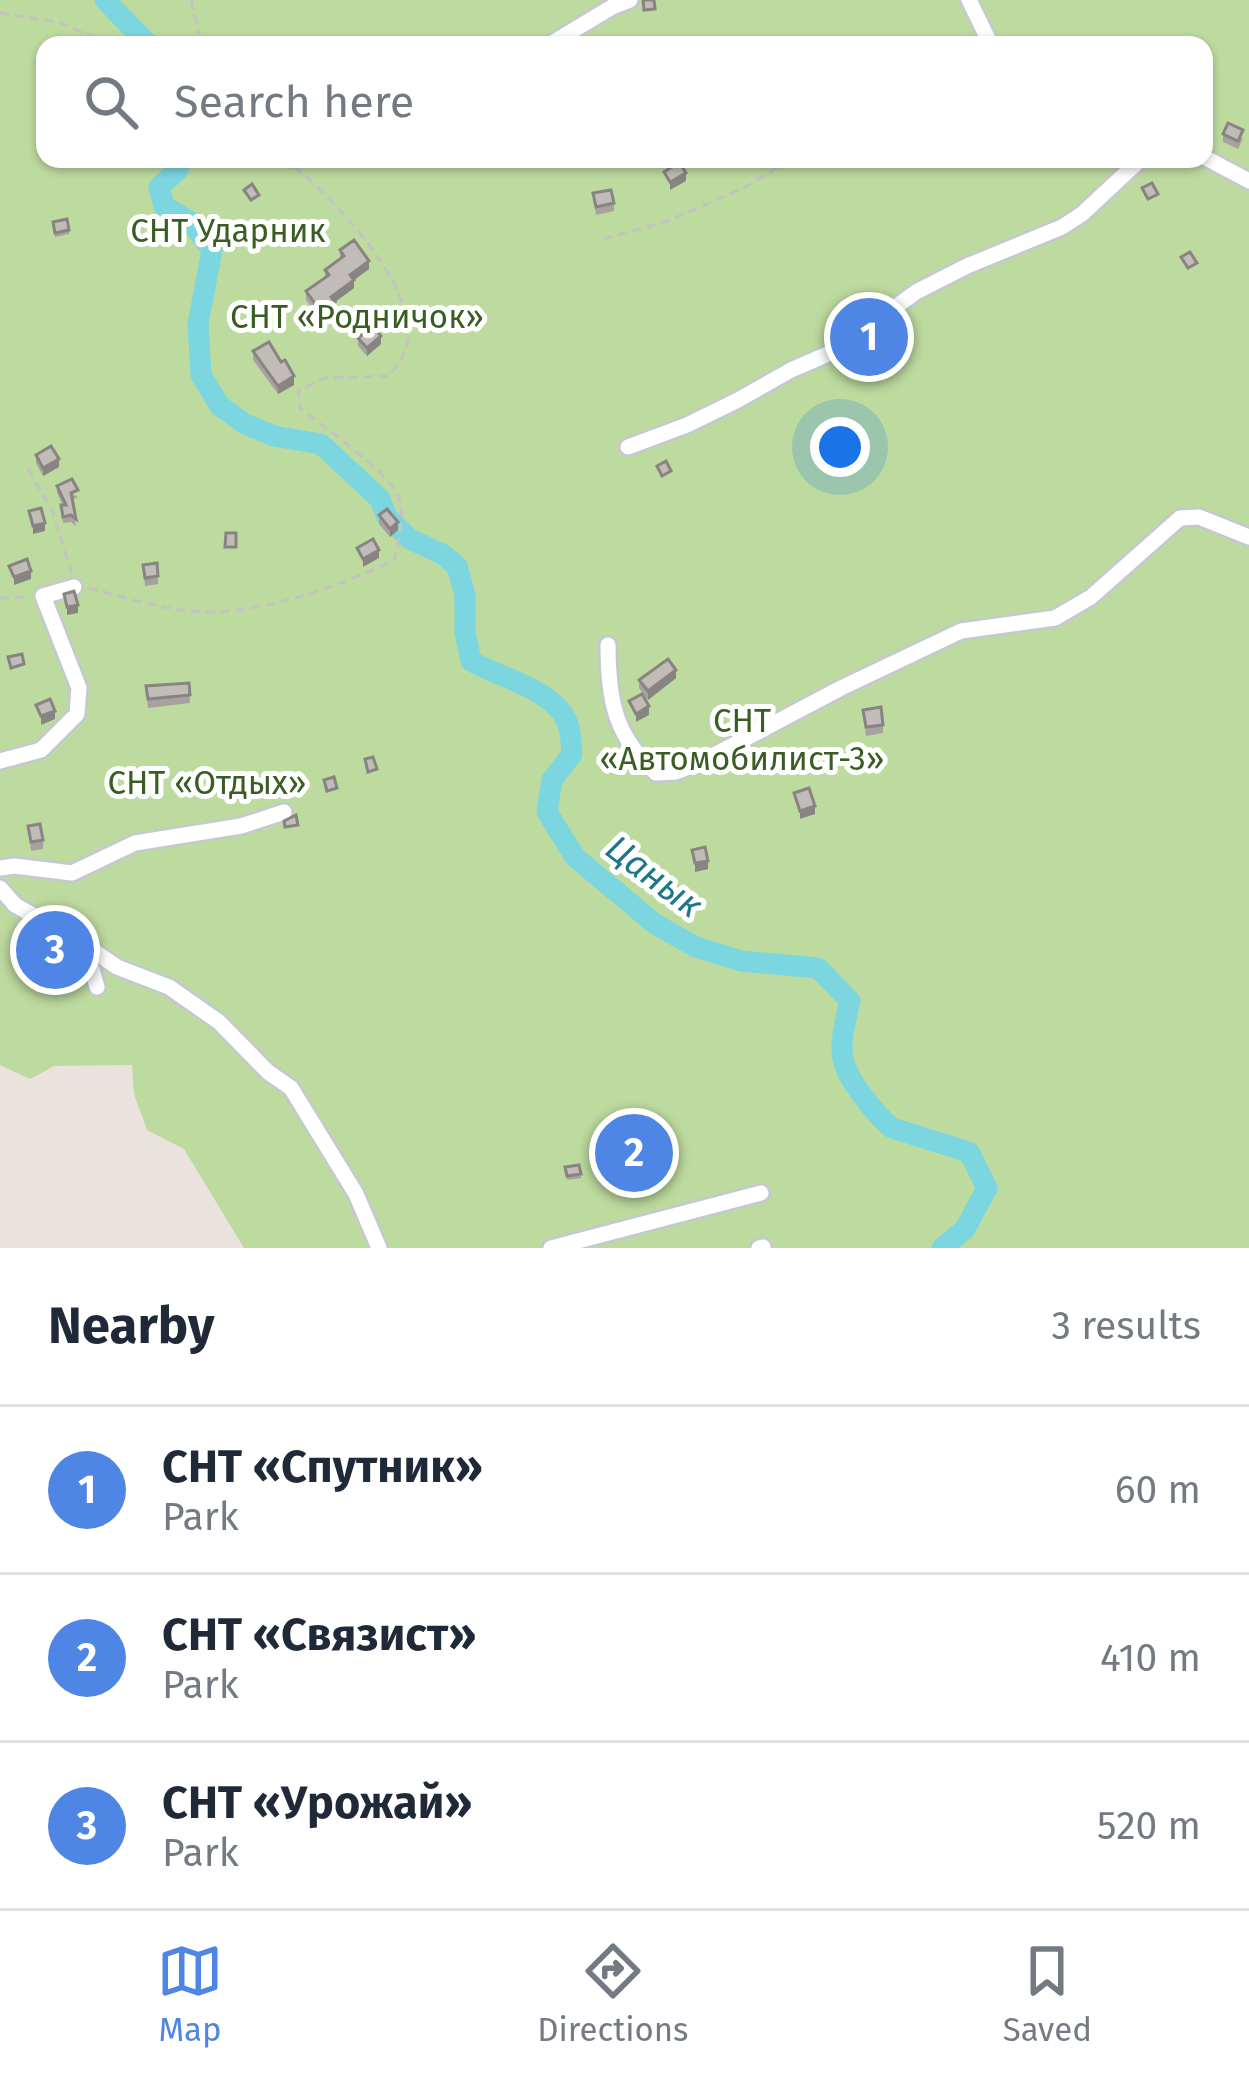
<!DOCTYPE html>
<html lang="en">
<head>
<meta charset="utf-8">
<style>
  body { margin:0; font-family:"Fira Sans",sans-serif; background:#f2f2f3; color:#1f2937 }
  .you { position:absolute; left:840px; top:447px; width:42px; height:42px; margin:-30px; border:9px solid #fff; border-radius:50%; background:#1a73e8; box-shadow:0 0 0 18px #1a73e833 }
  .badge { display:grid; place-items:center; width:78px; height:78px; border-radius:50%; background:#4f85e4; color:#fff; font-size:39px; font-weight:700 }
  .pin { position:absolute; translate:-50% -50%; border:6px solid #fff; box-shadow:0 3px 12px #0006 }
  .list { margin:0; padding:0; list-style:none }
  h2 { display:flex; justify-content:space-between; align-items:center; height:156px; margin:0; padding:0 48px; font-size:51px }
  h2 small { font-size:39px; font-weight:400; color:#747a83 }
  .list li { display:grid; grid-template-columns:78px 1fr auto; gap:36px; align-items:center; box-sizing:border-box; height:168px; padding:0 48px; border-top:3px solid #e0e1e3 }
  .list b { display:block; font-size:45px; white-space:nowrap }
  .list p { margin:0; font-size:39px; white-space:nowrap; color:#747a83 }
  .list em { font-size:39px; font-style:normal; color:#747a83 }
  .icon { flex:none; width:66px; height:66px; fill:none; stroke:currentColor; stroke-width:2; stroke-linecap:round; stroke-linejoin:round }
  .map { position:relative; flex:none; width:1249px; height:1248px; overflow:hidden }
  .search { position:absolute; background:#fff; box-shadow:0 3px 9px #0004; left:36px; right:36px; top:36px; height:132px; display:flex; align-items:center; gap:30px; box-sizing:border-box; padding:0 42px; border-radius:24px; color:#747a83; font-size:45px }
  .sheet { height:660px; background:#fff }
  nav { display:flex; justify-content:space-around; align-items:center; box-sizing:border-box; height:168px; border-top:3px solid #e0e1e3; background:#fff; font-size:33px; color:#747a83 }
  nav a { display:grid; justify-items:center; gap:6px }
  nav .on { color:#4f85e4 }
  .map>svg:first-child { display:block }
</style>
</head>
<body>
<div class="map">
<svg width="1249" height="1248" viewBox="0 0 1249 1248">
  <rect width="100%" height="100%" fill="#eae2dd"/>
  <path fill="#bdda9f" fill-rule="evenodd" d="M0 0H1249V1248H244L184 1149 147 1130 134 1094 132 1065 54 1066 30 1079 0 1065ZM45 45H1204V159H45Z"/>
  <g fill="none" stroke-linecap="round" stroke-linejoin="round">
    <g stroke="#7cd6e0" stroke-width="21">
      <path d="M105 0 149 45"/>
      <path d="M183 159 177 171 159 187 164 206 191 222 212 250 198 324 201 375 220 406 245 424 274 436 321 444 380 499 387 517 410 539 442 554 457 566 465 595V632L471 661C500 678 556 690 568 724 571 733 571 745 572 754L552 780 547 812 575 857 655 924 696 947 741 961 818 968 850 1001C839 1048 835 1061 866 1100 874 1111 882 1120 892 1128L969 1152 987 1188 965 1229 942 1248"/>
    </g>
    <defs>
      <g id="minor">
        <path d="M969 0 991 45"/>
        <path d="M549 45 612 7 630 0"/>
        <path d="M1204 157 1249 181"/>
        <path d="M628 447 687 425 738 400 791 370 837 350 916 292 967 266 1062 227 1082 214 1141 159"/>
        <path d="M608 645C608 698 614 736 656 773L676 772 699 763 841 688 961 631 1055 618 1091 597 1180 518 1199 517 1249 537"/>
        <path d="M0 761 41 750 77 714 79 688 43 596 74 587"/>
        <path d="M0 868 14 866 72 873 135 843 241 826 284 812"/>
        <path d="M0 888 15 905 85 945 97 987"/>
        <path d="M85 945 117 967 169 987 219 1022 268 1072 291 1088 356 1194 379 1248"/>
        <path d="M551 1248 761 1193"/>
        <path d="M759 1248 763 1247"/>
      </g>
    </defs>
    <use href="#minor" stroke="#c4c9d1" stroke-width="20"/>
    <g stroke="#c3c3c3" stroke-width="3" stroke-dasharray="9 6" stroke-linecap="butt">
      <path d="M191 0 200 38 207 45"/>
      <path d="M0 13 58 22 114 45"/>
      <path d="M603 239 668 221 743 188 793 159"/>
      <path d="M28 469 53 512 72 575"/>
      <path d="M89 588C122 597 155 607 189 611 250 618 339 587 394 560 398 541 406 515 398 496 387 470 323 427 300 408L298 391 324 378 389 376C402 361 411 344 408 324 399 266 330 195 285 159"/>
      <path d="M0 598 29 597"/>
    </g>
    <use href="#minor" stroke="#fff" stroke-width="15"/>
  </g>
  <g fill="#a7a29f">
    <path d="M1223 134 1243 138 1238 149 1223 142Z"/>
    <path d="M593 193 614 203V211L596 215Z"/>
    <path d="M53 227 69 230V234L55 237Z"/>
    <path d="M340 250 369 269 354 280V288L335 302V310L321 320 306 300V291L325 278V270L340 259Z"/>
    <path d="M358 338 381 344 367 356 358 346Z"/>
    <path d="M253 351 294 385 278 394 253 360Z"/>
    <path d="M36 455 59 467 43 476 36 463Z"/>
    <path d="M57 486 78 497 72 500 76 526 71 522 63 523 61 505H63L57 493Z"/>
    <path d="M379 515 398 530 390 537 379 524Z"/>
    <path d="M143 565 158 576V584L145 586Z"/>
    <path d="M676 678 648 700 639 688V680Z"/>
    <path d="M189 683 190 703 148 708 146 686Z"/>
    <path d="M863 710 883 725V733L866 736Z"/>
    <path d="M28 826 43 840V849L31 851Z"/>
    <path d="M625 1149 627 1164 612 1166 610 1156Z"/>
    <path d="M579 1165 581 1178 567 1180 565 1167Z"/>
  </g>
  <g fill="#888482">
    <path d="M686 173V181L670 190V182Z"/>
    <path d="M369 261V269L350 283V275Z"/>
    <path d="M354 280V288L335 302V310L321 320V312L331 297Z"/>
    <path d="M381 336V344L367 356V348Z"/>
    <path d="M294 376V385L278 394V386Z"/>
    <path d="M59 459V467L43 476V468Z"/>
    <path d="M398 522V530L390 537V529Z"/>
    <path d="M45 523V531L33 534V526Z"/>
    <path d="M379 550V558L363 567V559Z"/>
    <path d="M31 571V579L14 585V577Z"/>
    <path d="M78 605V613L67 615V607Z"/>
    <path d="M676 670V678L648 700V691Z"/>
    <path d="M649 706V715L636 722V714Z"/>
    <path d="M55 711V719L41 725V716Z"/>
    <path d="M815 806V814L800 819V811Z"/>
    <path d="M708 861V869L695 872V863Z"/>
  </g>
  <g fill="#c2bcb9" stroke="#888482" stroke-width="3">
    <path d="M643 0H654L655 9 644 10Z"/>
    <path d="M1228 123 1243 130 1238 141 1223 134Z"/>
    <path d="M679 162 686 173 670 182 664 172Z"/>
    <path d="M1152 183 1158 194 1148 199 1142 188Z"/>
    <path d="M252 184 259 195 251 200 244 190Z"/>
    <path d="M611 190 614 203 596 207 593 193Z"/>
    <path d="M67 219 69 230 55 233 53 222Z"/>
    <path d="M288 228 295 237 286 243 279 235Z"/>
    <path d="M354 240 369 261 350 275 354 280 331 297 335 302 321 312 306 291 329 275 325 270 344 256 340 250Z"/>
    <path d="M1190 252 1197 263 1188 268 1181 257Z"/>
    <path d="M373 326 381 336 367 348 358 338Z"/>
    <path d="M269 342 281 362 285 360 294 376 278 386 253 351Z"/>
    <path d="M51 446 59 459 43 468 36 455Z"/>
    <path d="M666 461 671 471 662 476 657 466Z"/>
    <path d="M72 479 78 490 71 493 76 519 71 515 63 517 61 505H66L57 486Z"/>
    <path d="M41 508 45 523 33 526 29 511Z"/>
    <path d="M387 509 398 522 390 529 379 515Z"/>
    <path d="M226 533H236V547H225Z"/>
    <path d="M373 539 379 550 363 559 357 548Z"/>
    <path d="M27 559 31 571 14 577 9 566Z"/>
    <path d="M157 563 158 576 145 578 143 565Z"/>
    <path d="M74 591 78 605 67 607 64 594Z"/>
    <path d="M22 654 24 664 11 668 8 657Z"/>
    <path d="M668 659 676 670 648 691 639 680Z"/>
    <path d="M189 683 190 695 148 699 146 686Z"/>
    <path d="M642 694 649 706 636 714 629 701Z"/>
    <path d="M50 699 55 711 41 716 36 705Z"/>
    <path d="M881 707 883 725 866 727 863 710Z"/>
    <path d="M373 757 377 769 368 772 365 759Z"/>
    <path d="M334 777 337 788 327 791 324 780Z"/>
    <path d="M809 788 815 806 800 811 794 793Z"/>
    <path d="M296 815 298 825 285 827 284 821Z"/>
    <path d="M40 824 43 840 31 842 28 826Z"/>
    <path d="M705 847 708 861 695 863 692 850Z"/>
    <path d="M625 1149 627 1160 612 1162 610 1152Z"/>
    <path d="M579 1165 581 1174 567 1176 565 1167Z"/>
  </g>
  <g text-anchor="middle" stroke-width="10" stroke-linejoin="round" paint-order="stroke">
    <g font-size="33" fill="#395d22" stroke="#fff">
      <text x="228" y="242">СНТ Ударник</text>
      <text x="357" y="328">СНТ «Родничок»</text>
      <text x="742" y="732">СНТ<tspan x="742" dy="38">«Автомобилист-3»</tspan></text>
      <text x="207" y="794">СНТ «Отдых»</text>
    </g>
    <g font-size="36" font-style="italic" fill="#1d7789" stroke="#fff">
      <text transform="translate(655 876) rotate(37)" y="13">Цанык</text>
    </g>
  </g>
</svg>
<div class="you"></div>
<div class="pin badge" style="left:869px;top:337px">1</div>
<div class="pin badge" style="left:634px;top:1153px">2</div>
<div class="pin badge" style="left:55px;top:950px">3</div>
<div class="search"><svg class="icon" aria-label="search" viewBox="0 0 24 24"><circle cx="10" cy="10" r="6"/><path d="M15 15l6 6"/></svg>Search here</div>
</div>
<section class="sheet">
<h2>Nearby<small>3 results</small></h2>
<ul class="list">
<li><span class="badge">1</span><div><b>СНТ «Спутник»</b><p>Park</p></div><em>60 m</em></li>
<li><span class="badge">2</span><div><b>СНТ «Связист»</b><p>Park</p></div><em>410 m</em></li>
<li><span class="badge">3</span><div><b>СНТ «Урожай»</b><p>Park</p></div><em>520 m</em></li>
</ul>
</section>
<nav>
<a class="on"><svg class="icon" aria-label="map" viewBox="0 0 24 24"><path d="M3 6l6-2 6 2 6-2v14l-6 2-6-2-6 2zM9 4v14M15 6v14"/></svg>Map</a>
<a><svg class="icon" aria-label="directions" viewBox="0 0 24 24"><path d="M12 3l9 9-9 9-9-9zM9 14v-3h6M13 9l2 2-2 2"/></svg>Directions</a>
<a><svg class="icon" aria-label="saved" viewBox="0 0 24 24"><path d="M7 4h10v16l-5-4-5 4z"/></svg>Saved</a>
</nav>
</body>
</html>
